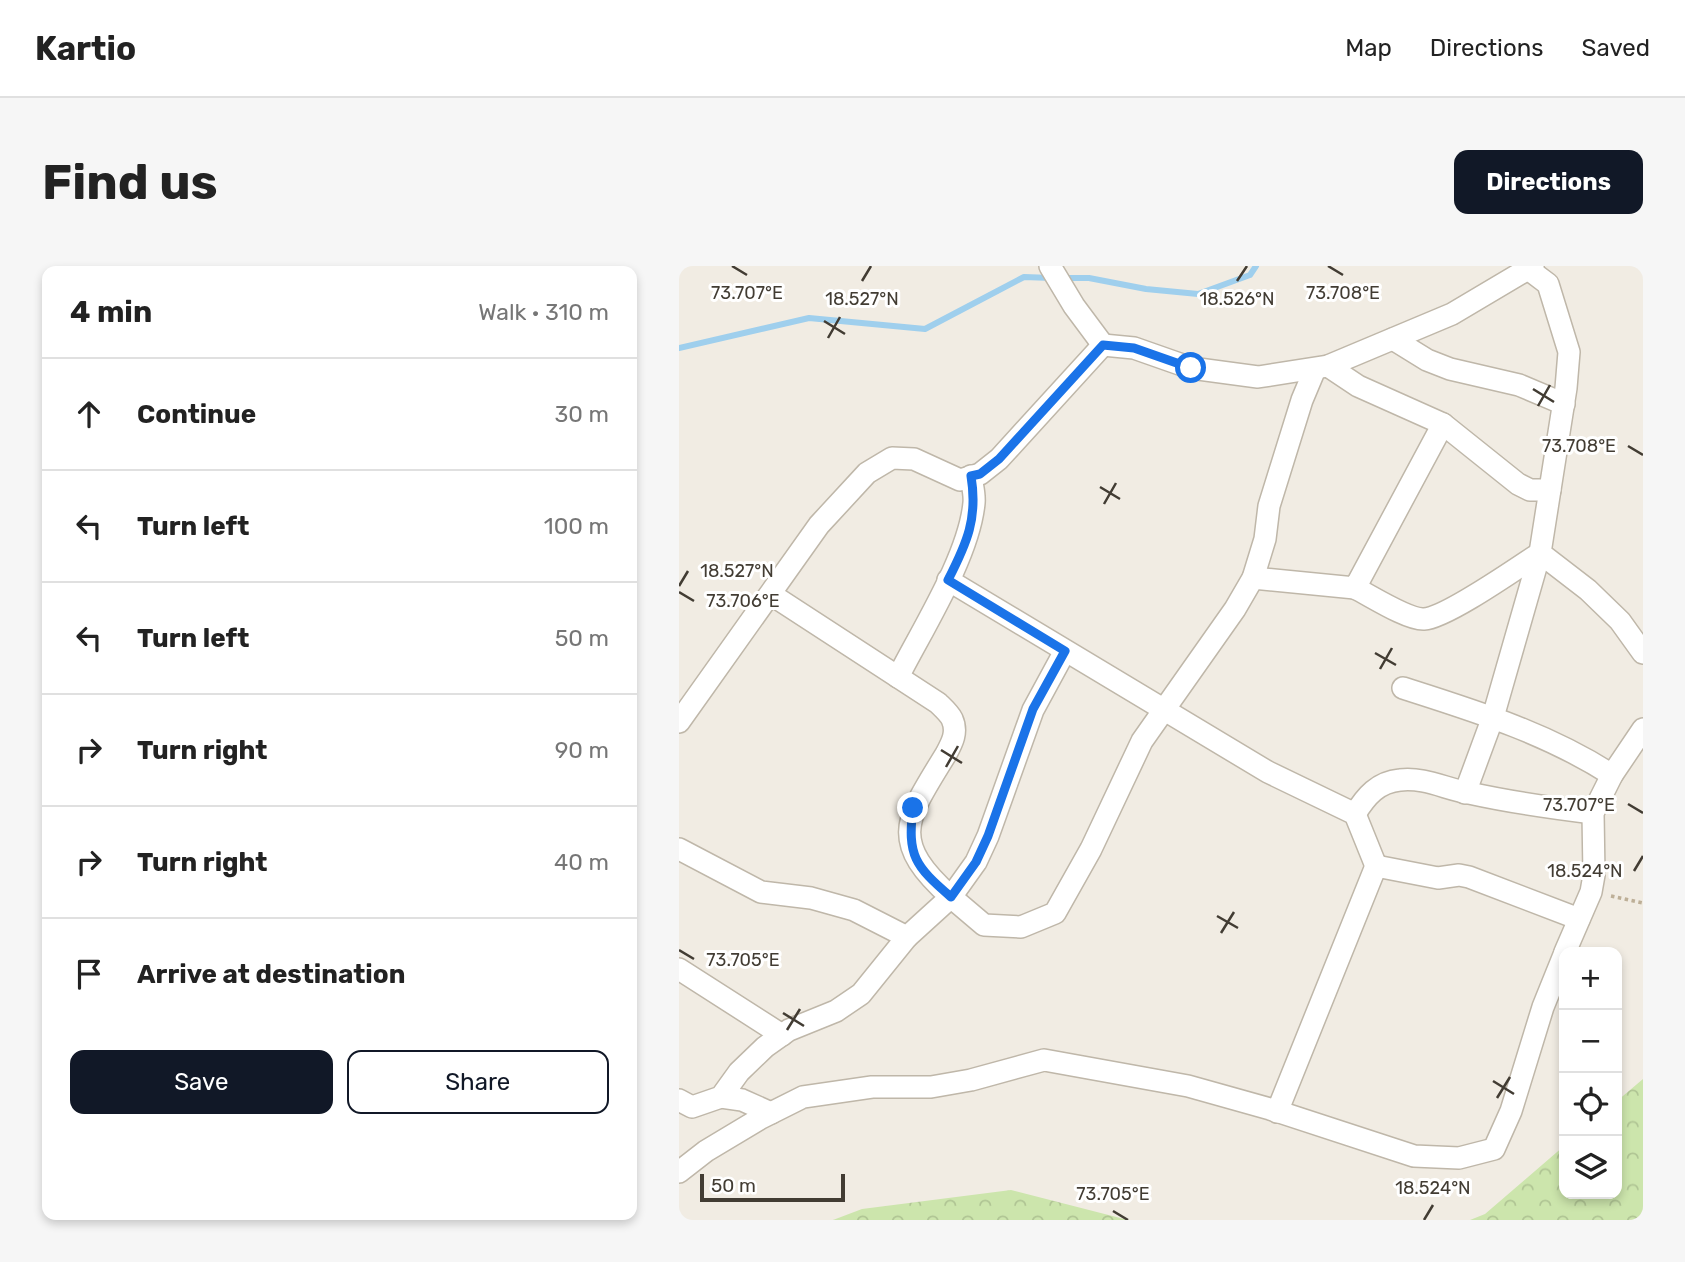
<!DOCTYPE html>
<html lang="en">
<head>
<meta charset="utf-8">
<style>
  body { margin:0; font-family:Rubik,sans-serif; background:#f6f6f6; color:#222 }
  .controls { position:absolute; right:21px; bottom:21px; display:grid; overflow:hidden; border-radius:14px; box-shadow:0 4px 10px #0003 }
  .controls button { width:63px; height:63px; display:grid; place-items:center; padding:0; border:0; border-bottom:2px solid #e0e0e0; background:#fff; color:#222; font:35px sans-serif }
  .scale { position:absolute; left:21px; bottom:18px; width:145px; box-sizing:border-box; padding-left:7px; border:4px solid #423c33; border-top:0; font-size:19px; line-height:24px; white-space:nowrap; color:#423c33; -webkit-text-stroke:5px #fff; paint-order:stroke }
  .stop { position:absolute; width:21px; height:21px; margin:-16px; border:5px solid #1a73e8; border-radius:50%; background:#fff }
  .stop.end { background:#1a73e8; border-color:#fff; box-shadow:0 2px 7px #0008 }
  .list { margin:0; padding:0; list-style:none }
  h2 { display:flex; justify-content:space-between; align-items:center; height:91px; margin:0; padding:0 28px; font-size:30px }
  h2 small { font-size:23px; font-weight:400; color:#767676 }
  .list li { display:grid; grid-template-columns:46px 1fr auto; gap:21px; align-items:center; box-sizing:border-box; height:112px; padding:0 28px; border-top:2px solid #e0e0e0 }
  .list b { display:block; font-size:26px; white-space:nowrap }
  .list em { font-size:23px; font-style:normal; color:#767676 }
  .actions { display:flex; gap:14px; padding:21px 28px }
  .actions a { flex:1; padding:16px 0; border:2px solid #111827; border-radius:14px; text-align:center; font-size:24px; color:#111827 }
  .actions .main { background:#111827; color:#fff }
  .icon { flex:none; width:38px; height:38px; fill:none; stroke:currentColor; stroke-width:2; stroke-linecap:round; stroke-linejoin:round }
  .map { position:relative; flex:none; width:964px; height:954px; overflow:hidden; border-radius:14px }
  header { display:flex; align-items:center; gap:42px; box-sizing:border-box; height:98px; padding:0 35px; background:#fff; border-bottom:2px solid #e0e0e0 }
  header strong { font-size:33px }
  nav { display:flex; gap:38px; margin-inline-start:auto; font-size:24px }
  .intro { display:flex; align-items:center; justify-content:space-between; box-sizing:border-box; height:168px; padding:0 42px }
  h1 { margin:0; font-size:49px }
  .button { padding:18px 32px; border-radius:14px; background:#111827; color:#fff; font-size:24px; font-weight:700 }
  main { display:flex; gap:42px; padding:0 42px }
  aside { flex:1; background:#fff; border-radius:14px; box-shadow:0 4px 10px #0003 }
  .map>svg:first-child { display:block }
</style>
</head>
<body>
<header>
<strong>Kartio</strong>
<nav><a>Map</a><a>Directions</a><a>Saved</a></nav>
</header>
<div class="intro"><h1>Find us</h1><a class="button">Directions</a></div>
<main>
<aside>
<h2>4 min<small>Walk · 310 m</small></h2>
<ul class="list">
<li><svg class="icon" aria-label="ahead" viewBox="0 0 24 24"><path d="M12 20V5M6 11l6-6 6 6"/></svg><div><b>Continue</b></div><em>30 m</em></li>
<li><svg class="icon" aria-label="left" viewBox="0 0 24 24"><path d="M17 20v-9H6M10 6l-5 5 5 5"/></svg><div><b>Turn left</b></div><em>100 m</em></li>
<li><svg class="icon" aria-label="left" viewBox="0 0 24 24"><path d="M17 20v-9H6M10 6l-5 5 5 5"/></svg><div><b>Turn left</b></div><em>50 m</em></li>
<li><svg class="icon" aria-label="right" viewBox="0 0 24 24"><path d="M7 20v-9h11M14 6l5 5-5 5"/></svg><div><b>Turn right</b></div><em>90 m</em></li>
<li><svg class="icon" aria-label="right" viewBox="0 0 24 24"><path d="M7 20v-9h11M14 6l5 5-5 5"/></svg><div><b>Turn right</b></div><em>40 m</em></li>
<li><svg class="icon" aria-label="arrive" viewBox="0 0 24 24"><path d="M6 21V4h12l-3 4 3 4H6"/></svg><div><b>Arrive at destination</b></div></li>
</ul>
<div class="actions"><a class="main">Save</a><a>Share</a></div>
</aside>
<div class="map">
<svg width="964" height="954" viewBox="0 0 964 954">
  <defs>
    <pattern id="forest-crowns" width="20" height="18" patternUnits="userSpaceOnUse" patternTransform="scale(1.75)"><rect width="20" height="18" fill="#cce5ac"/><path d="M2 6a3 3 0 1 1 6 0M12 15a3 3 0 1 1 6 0" fill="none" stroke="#b0c594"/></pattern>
  </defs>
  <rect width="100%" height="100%" fill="#f1ece3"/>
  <g fill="url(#forest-crowns)">
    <path d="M964 813V954H791L806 948 885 880V928H938V835Z"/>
    <path d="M332 924 449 954H154L183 943Z"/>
  </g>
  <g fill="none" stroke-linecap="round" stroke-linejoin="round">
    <g stroke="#9fcfed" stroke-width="6">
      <path d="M384 12H410L467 23 519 28 571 9 577 0"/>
      <path d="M0 82 130 52 246 63 345 11 373 12"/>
    </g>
    <defs>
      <g id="street">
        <path d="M371 0 395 40 424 79"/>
        <path d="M849 3 869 18 890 86 887 122 861 287 909 324 941 355 964 387"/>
        <path d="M714 73 748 94 771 103 840 119 885 138"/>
        <path d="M424 79 455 82 512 102 579 111 649 100 773 48 854 0"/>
        <path d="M764 158 839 218 851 224H871"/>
        <path d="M574 312 676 322 764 158 679 120 649 100"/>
        <path d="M269 314 589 506 676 548 697 600"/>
        <path d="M676 322C692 330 729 354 745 353 767 352 838 302 861 287"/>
        <path d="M93 329 259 437C263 441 270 447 273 453 279 466 273 477 267 488 228 552 208 574 272 631L297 596 309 570 354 444 386 385"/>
        <path d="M219 411C244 362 290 290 295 237 296 228 293 219 292 210"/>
        <path d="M724 422C796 445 868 467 933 509"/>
        <path d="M0 456 140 259 188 207 213 192 235 193 281 214 301 208 320 193 424 79"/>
        <path d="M786 527 814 451 861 287"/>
        <path d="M676 548C687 530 699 516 721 514 745 511 767 523 790 527 831 536 872 542 914 547"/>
        <path d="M0 583 82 626 132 632 175 644 228 671 272 631 305 659 342 661 376 647 412 583 463 475 556 343 574 312 586 273 590 240 623 134 636 103"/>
        <path d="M886 686 912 626 915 609 914 547 933 509 964 463"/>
        <path d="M0 703 103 769"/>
        <path d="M42 831 63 834 92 847"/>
        <path d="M0 834 13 841 42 831 60 806 86 781 110 764 157 745 182 728 228 671"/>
        <path d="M598 846 697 600 759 612 780 609 790 611 900 653"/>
        <path d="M0 906 27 885 82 852 124 831 193 821H252L292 814 365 794 509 820 591 843 735 890 780 892 815 883 832 845 864 741 885 689"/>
      </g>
    </defs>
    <use href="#street" stroke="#bfb7a9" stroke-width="24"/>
    <path stroke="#bdaf97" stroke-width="3.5" stroke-dasharray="3.5 3.5" stroke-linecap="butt" d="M932 630 964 637"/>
    <use href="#street" stroke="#fff" stroke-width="21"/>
  </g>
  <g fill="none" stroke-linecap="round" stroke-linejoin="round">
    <path stroke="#1a73e8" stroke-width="9" d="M234 542C228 590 236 600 272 631L297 596 309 570 354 443 386 385 269 314C288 277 299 252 292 210L301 208 320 193 424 79 455 82 512 102"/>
  </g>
  <path fill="none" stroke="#423c33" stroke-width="2.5" d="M53 0 68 9M649 0 664 9M183 15 192 0M558 15 568 0M145 55 166 68M149 72 161 51M854 123 875 136M859 140 871 119M949 180 964 189M421 221 441 233M425 238 437 217M0 320 9 305M0 326 15 335M696 387 717 399M701 403 713 382M262 484 283 497M267 501 279 480M949 538 964 547M955 605 964 590M538 650 559 662M542 667 555 646M0 684 15 693M104 747 125 760M108 764 121 743M814 815 835 828M818 832 831 811M434 945 449 954M745 954 754 939"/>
  <g font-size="18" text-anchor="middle" fill="#423c33" stroke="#fff" stroke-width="6" stroke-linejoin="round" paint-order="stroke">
    <text x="68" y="33">73.707°E</text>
    <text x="664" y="33">73.708°E</text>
    <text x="183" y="39">18.527°N</text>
    <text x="558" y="39">18.526°N</text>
    <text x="900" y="186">73.708°E</text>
    <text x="58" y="311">18.527°N</text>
    <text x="64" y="341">73.706°E</text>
    <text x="900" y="545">73.707°E</text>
    <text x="906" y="611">18.524°N</text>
    <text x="64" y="700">73.705°E</text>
    <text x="754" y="928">18.524°N</text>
    <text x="434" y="934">73.705°E</text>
  </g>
</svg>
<div class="controls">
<button>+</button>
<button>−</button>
<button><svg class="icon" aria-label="locate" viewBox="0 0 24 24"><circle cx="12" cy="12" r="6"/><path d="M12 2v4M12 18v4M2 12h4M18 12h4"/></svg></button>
<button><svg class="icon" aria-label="layers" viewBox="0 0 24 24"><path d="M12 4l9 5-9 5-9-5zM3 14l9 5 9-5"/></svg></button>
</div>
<div class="scale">50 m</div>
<div class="stop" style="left:512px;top:102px"></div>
<div class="stop end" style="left:234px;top:542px"></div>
</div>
</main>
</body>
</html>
